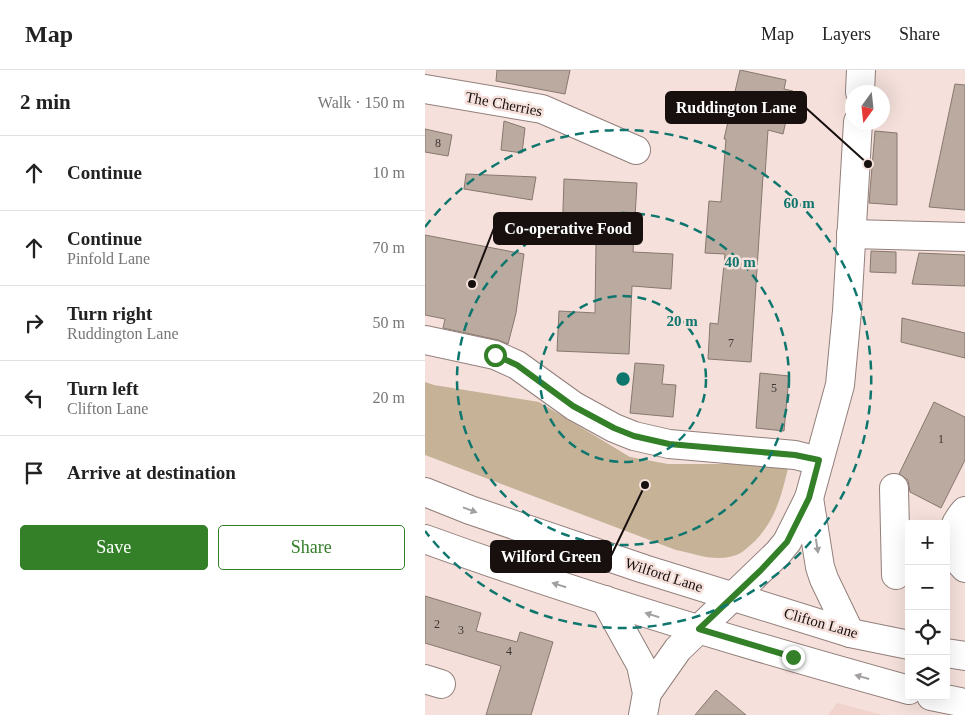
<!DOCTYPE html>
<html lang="en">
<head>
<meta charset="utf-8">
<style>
  body { margin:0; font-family:Georgia,serif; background:#f2f2f2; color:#222 }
  .controls { position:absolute; right:15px; bottom:15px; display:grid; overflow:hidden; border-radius:5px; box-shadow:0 5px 20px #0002 }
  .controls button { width:45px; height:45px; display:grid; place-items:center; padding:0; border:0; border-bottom:1px solid #e0e0e0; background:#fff; color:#222; font:25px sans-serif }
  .compass { position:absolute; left:420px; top:15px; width:45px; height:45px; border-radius:50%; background:#fff; box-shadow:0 5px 20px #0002; rotate:195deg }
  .stop { position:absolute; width:15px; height:15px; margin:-11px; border:4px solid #338029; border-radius:50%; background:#fff }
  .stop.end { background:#338029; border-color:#fff; box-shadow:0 1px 5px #0008 }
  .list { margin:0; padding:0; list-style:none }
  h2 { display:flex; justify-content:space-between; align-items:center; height:65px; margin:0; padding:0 20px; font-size:21px }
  h2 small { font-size:16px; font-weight:400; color:#767676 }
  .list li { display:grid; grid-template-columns:32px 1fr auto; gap:15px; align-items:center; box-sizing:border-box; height:75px; padding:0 20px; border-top:1px solid #e0e0e0 }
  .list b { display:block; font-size:19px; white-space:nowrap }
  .list p { margin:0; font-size:16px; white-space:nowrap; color:#767676 }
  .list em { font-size:16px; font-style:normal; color:#767676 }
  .actions { display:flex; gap:10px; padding:15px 20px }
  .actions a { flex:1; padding:11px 0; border:1px solid #338029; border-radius:5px; text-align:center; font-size:18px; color:#338029 }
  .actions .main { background:#338029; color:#fff }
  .icon { flex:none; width:28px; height:28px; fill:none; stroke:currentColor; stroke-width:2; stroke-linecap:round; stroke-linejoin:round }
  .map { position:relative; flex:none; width:540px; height:645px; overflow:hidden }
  header { display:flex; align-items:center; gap:30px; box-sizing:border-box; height:70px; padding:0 25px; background:#fff; border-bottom:1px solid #e0e0e0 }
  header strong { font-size:24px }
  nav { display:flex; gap:28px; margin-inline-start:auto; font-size:18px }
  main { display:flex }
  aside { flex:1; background:#fff }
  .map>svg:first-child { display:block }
</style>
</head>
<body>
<header>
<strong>Map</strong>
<nav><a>Map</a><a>Layers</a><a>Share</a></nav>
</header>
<main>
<aside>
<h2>2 min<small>Walk · 150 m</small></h2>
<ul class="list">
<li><svg class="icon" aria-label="ahead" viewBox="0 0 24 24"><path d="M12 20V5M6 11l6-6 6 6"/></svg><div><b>Continue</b></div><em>10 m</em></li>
<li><svg class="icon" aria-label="ahead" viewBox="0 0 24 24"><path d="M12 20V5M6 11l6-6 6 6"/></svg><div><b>Continue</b><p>Pinfold Lane</p></div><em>70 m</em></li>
<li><svg class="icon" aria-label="right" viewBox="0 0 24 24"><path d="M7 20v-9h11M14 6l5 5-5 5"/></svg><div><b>Turn right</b><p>Ruddington Lane</p></div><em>50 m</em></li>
<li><svg class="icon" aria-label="left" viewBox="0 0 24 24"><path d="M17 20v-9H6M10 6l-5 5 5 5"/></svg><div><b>Turn left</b><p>Clifton Lane</p></div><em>20 m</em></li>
<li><svg class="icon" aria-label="arrive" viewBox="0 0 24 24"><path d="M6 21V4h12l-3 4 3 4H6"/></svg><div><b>Arrive at destination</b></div></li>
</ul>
<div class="actions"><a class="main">Save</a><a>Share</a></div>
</aside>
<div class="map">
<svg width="540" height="645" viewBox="0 0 540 645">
  <rect width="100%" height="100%" fill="#f5e0db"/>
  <path fill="#f0d3cc" d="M412 633 458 645H403Z"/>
  <path fill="#c5b297" d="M0 312 9 315 114 332 205 387 243 394H364C357 423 352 448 330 471 322 478 316 485 304 487 287 491 267 483 251 480L0 385Z"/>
  <g fill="#baaaa0" stroke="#87786e">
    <path d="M72 0H145L140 24 71 11Z"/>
    <path d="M315 0 361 10 359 19 368 21 358 64 343 60 340 106H338L326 292 283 289 285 253 293 254 300 184 280 183 284 131 296 132 301 69H299Z"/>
    <path d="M530 14 540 15V140L504 137Z"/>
    <path d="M79 51 100 58 97 83 76 80Z"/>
    <path d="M0 59 27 65 23 86 0 82Z"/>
    <path d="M450 61 472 63V135L444 133Z"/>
    <path d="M41 104 111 107 107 130 39 119Z"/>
    <path d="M139 109 212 113 208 182 248 184 246 219 207 216 204 284 132 281 134 241 170 243 171 172 137 170Z"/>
    <path d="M0 165 99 184 91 243 83 274 73 270 18 258 20 249 0 245Z"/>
    <path d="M446 181 471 182V203L445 202Z"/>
    <path d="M494 183 540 185V216L487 214Z"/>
    <path d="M477 248 540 263V288L476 272Z"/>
    <path d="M210 293 239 295 237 314 251 315 248 347 205 343Z"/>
    <path d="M335 303 364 306 359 361 331 358Z"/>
    <path d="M509 332 540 347V390L516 438 485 422 483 410 474 404Z"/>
    <path d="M0 526 56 543 51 561 92 572 95 562 128 572 106 645H61L76 596 0 573Z"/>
    <path d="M291 620 321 645H270Z"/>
  </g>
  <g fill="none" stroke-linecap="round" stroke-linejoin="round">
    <defs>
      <g id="minor">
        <path d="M0 19 117 39 211 80"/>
        <path d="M426 164 540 167"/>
        <path d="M0 270 70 285 92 295 149 336 189 358 209 366 244 374 370 385 394 391"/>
        <path d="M469 418 471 505"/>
        <path d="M540 441C523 460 523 480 540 498"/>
        <path d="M180 530 216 595 222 623 218 645"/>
        <path d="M0 609 16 614"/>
        <path d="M222 623 253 579 274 559"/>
      </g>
      <g id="major">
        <path d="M435 22 436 0"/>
        <path d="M0 422 45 440 219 499 425 563 484 575"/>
        <path d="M384 428 395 497 399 509 425 563"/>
        <path d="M0 469C159 527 321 575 484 620"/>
        <path d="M274 559 353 483 362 472 384 428 415 315 422 241 433 52"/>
        <path d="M521 583 540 586"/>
        <path d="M506 626 540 633"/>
      </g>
    </defs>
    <use href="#minor" stroke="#927f7b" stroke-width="30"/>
    <use href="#major" stroke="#927f7b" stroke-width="30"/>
    <use href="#minor" stroke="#fff" stroke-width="28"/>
    <use href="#major" stroke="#fff" stroke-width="28"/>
  </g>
  <defs><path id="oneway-solid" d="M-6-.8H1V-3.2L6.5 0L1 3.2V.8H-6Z" transform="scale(1.25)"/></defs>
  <g fill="#a29f9f">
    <use href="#oneway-solid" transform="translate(45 440) rotate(20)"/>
    <use href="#oneway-solid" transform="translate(392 476) rotate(81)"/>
    <use href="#oneway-solid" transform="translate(134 515) rotate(-162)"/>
    <use href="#oneway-solid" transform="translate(227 545) rotate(-163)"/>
    <use href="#oneway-solid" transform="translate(437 607) rotate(-164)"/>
  </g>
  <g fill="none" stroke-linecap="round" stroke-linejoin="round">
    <path stroke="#338029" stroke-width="6" d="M70 285 92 295 148 336 189 358 209 366 244 374 370 385 394 390 384 428 362 472 336 500 274 559 368 587"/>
  </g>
  <g fill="none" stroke="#0f766e" stroke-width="2.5" stroke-dasharray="9 6">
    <circle cx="198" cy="309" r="83"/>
    <circle cx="198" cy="309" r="166"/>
    <path d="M0 157A249 249 0 1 1 0 461"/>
  </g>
  <g text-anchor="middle" stroke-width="5" stroke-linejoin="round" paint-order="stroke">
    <g font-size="12" fill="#403633">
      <text x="13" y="77">8</text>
      <text x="306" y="277">7</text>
      <text x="349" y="322">5</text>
      <text x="516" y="373">1</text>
      <text x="12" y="558">2</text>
      <text x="36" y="564">3</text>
      <text x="84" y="585">4</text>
    </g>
    <g font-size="15" fill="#17100f" stroke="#f5e0db">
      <text transform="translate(79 34) rotate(11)" y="5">The Cherries</text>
      <text transform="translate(239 505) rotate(18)" y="5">Wilford Lane</text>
      <text transform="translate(396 553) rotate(16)" y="5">Clifton Lane</text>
    </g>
  </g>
  <circle cx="198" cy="309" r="8" fill="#0f766e" stroke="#f5e0db" stroke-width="2.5"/>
  <g font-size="15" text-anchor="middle" font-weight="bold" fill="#0f766e" stroke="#f5e0db" stroke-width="5" stroke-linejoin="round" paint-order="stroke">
    <text x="374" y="138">60 m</text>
    <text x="315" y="197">40 m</text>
    <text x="257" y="256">20 m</text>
  </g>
  <path fill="none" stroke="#17100f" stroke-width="2" d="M443 94L381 38M47 214L69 158M220 415L186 486"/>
  <g fill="#17100f" stroke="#f5e0db" stroke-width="2">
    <circle cx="443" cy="94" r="5"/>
    <circle cx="47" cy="214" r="5"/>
    <circle cx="220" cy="415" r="5"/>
  </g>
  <g fill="#17100f" stroke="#17100f" stroke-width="2">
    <rect x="241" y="22" width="140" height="31" rx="5"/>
    <rect x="69" y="143" width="148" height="31" rx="5"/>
    <rect x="66" y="471" width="120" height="31" rx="5"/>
  </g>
  <g font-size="16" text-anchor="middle" font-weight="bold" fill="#fff">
    <text x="311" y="43">Ruddington Lane</text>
    <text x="143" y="164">Co-operative Food</text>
    <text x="126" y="492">Wilford Green</text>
  </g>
</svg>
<div class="controls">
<button>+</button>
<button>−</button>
<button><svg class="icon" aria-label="locate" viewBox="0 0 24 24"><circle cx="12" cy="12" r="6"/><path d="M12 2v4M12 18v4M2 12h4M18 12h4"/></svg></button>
<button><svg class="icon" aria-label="layers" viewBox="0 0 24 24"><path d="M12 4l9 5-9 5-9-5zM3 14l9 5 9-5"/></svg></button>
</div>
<svg class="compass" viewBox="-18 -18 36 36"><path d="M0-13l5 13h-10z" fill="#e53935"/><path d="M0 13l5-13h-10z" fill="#767676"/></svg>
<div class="stop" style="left:70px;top:285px"></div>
<div class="stop end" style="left:368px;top:587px"></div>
</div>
</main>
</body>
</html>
